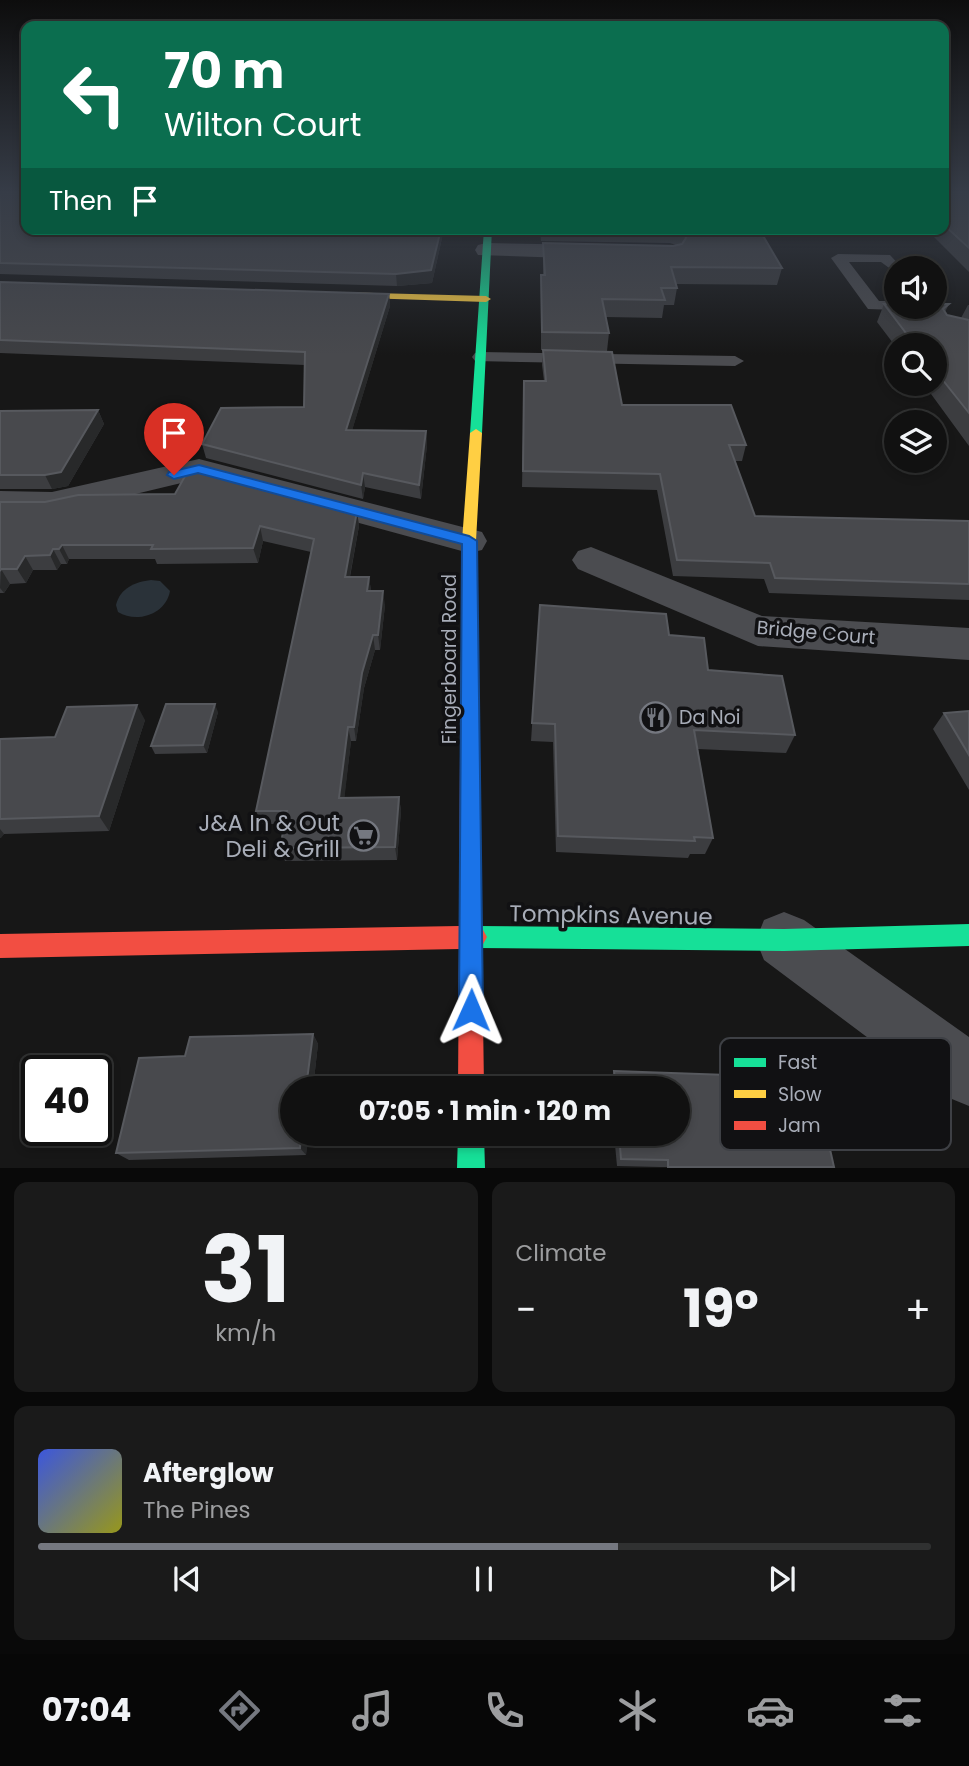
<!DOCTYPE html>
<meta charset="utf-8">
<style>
:root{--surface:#111;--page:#1a1a1a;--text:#f1f3f6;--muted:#9c9d9f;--line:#303131;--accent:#757880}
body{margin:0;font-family:Poppins,sans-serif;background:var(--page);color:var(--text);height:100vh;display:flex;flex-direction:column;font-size:26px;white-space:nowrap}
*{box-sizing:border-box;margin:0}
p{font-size:23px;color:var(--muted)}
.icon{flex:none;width:38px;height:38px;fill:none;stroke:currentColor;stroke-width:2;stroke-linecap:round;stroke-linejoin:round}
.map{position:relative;height:1168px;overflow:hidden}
.panel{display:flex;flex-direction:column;gap:14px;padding:14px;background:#090909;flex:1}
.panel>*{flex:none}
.guide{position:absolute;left:21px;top:21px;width:928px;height:214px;border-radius:14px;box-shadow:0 4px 10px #0003,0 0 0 2px var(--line);background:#0b6e4f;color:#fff;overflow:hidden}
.tools{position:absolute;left:884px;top:256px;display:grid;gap:14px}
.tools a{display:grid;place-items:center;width:63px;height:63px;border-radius:50%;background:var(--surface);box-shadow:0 4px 10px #0003,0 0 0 2px var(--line);font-size:35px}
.speed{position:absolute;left:21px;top:1055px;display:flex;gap:14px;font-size:35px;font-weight:700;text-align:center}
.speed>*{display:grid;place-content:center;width:91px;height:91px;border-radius:50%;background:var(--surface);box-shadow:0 4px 10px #0003,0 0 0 2px var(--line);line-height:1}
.speed .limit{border:4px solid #111;border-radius:10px;background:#fff;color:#111}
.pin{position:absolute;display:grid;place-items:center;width:60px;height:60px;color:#fff;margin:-72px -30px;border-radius:50% 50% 50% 0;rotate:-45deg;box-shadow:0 0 7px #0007}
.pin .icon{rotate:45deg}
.me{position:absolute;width:77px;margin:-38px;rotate:1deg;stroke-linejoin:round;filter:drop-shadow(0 0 5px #0008)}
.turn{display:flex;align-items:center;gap:24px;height:147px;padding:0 28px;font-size:32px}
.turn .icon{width:91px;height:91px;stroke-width:2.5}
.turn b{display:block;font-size:49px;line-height:60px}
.then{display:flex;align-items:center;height:66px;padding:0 28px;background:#0003;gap:14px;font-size:26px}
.big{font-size:52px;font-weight:700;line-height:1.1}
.panel .widget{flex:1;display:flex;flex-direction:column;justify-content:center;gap:10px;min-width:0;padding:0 24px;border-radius:14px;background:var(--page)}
.panel .dial{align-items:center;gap:0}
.dial b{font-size:91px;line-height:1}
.song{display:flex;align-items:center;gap:21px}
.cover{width:84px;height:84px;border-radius:10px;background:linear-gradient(135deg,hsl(230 70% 55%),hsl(60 70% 35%))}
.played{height:7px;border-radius:4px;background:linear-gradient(90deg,var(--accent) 65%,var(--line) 65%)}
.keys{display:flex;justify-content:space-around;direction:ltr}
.heat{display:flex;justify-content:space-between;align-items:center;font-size:38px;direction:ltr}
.panel .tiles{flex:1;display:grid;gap:14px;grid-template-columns:1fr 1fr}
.widget:last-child{grid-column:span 2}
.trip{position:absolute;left:280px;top:1076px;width:410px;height:70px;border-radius:35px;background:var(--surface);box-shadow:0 4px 10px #0003,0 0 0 2px var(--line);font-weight:700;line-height:70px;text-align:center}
.tab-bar{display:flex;height:112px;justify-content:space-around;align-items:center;background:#070707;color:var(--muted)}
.tab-bar .icon{width:49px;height:49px}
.tab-bar .selected{color:var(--accent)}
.tab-bar b{font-size:32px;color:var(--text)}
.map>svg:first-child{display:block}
</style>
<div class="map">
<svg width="969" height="1168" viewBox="0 0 969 1168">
<rect width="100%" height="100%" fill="#171717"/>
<!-- water -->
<path fill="#2a3239" d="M151,580L160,581L170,591C166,614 137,624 118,612L116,605C120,588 135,582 151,580Z"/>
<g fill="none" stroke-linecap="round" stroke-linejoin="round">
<!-- lane -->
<path fill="#4b4c50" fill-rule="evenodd" d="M838,254L890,255L902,268H896V273L881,262H849L879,301H896V306H933L925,311L868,309L831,258Z
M481,352L735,356L744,361L735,366L475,361L472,357L475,353Z"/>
<!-- street -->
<path fill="#4b4c50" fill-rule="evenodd" d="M486,243L596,245L604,247L607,252L604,257L596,259L478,255L475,250L478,245Z
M199,459L482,532L487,541L482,550L469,553L198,479L52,514L0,513V491L52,492Z
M591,547L762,616L969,628V660L758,646L578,569L572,560L578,551Z
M784,912L804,920L969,1037V1106L947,1097L764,960L756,940L764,920Z"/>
<!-- fast -->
<path fill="#16e098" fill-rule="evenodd" d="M484,229H492L482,433L476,437L470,433Z
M969,924V946L784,951L476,948L468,945L465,937L468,929L476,926L784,929Z
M458,1134H484L485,1168H457Z"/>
<!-- slow -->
<path fill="#ffcf43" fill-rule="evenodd" d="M337,292L486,296L491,299L486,302L333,297V293Z
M476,429L482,433L476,541L480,756L477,762L470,764L463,762L460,756L462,541L470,433Z"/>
<!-- jam -->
<path fill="#f24e42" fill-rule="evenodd" d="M470,748L477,750L480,756L482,928L487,937L482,946L484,1088H458L459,949L0,958V934L459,926L460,756L463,750Z"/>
</g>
<!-- wall -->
<path fill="#3c3d40" d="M0,191L26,229H444L432,283L397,286L0,274Z
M943,191H969V272L926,229H943Z
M540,229H759L782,268L777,285L676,284L677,288L674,305H664L662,318L606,317L609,333L607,351L541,350V275H543V243L676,245L670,243L541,241Z
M0,282L389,294L390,306L352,430L426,431L427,445L421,499L365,487L363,499L206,458L202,444L304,407L305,365L0,353Z
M884,304H949L945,312L947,315L961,318L968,305H969V446L923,383H934V345H896V347L877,322Z
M543,350L622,405L746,445L742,461H735L755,516L969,521V600L769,593L764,579L673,576L657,490L522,487L524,381H544L542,365Z
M98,410L104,424L68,486L52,489H0V411Z
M0,502L357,511L359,526L350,577H369L371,591L385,605L380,650H375L364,688L356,741H351L344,798L399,797L401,811L397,860L285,861L280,848L284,824H262L256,811L311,552L263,541L258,563L157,564L155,559H69L67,564H61L57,570H33L26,583L10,584L4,593H0Z
M540,605L669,635L708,670L795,735L786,753L698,749L713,838L705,854H690L688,858L556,852L553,742L531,741Z
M969,711V790L933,729L944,713Z
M218,712L207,753L155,754L151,746Z
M145,720L109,831L4,834L0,838V739L55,737Z
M313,1034L318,1044L313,1088H292V1134H308L306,1155L129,1160L116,1153L185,1056Z
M614,1071L814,1078L834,1167H660L617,1166L614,1134H677V1088H611L610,1081Z"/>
<!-- shaded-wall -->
<path fill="#28292a" d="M441,229H444L432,283L397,286L396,274Z
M389,294L390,306L348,444L346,430Z
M98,410L104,424L68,486L52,489L45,475Z
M426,431L427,445L421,499L419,485Z
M363,473L365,487L363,499L361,485Z
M357,511L359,526L347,591L345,577Z
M260,526L263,541L258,563L253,548Z
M62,545L69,559L67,564L59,549Z
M53,549L61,564L57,570L50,555Z
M25,556L33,570L26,583L17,569Z
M1,569L10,584L4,593L0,588Z
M369,577L371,591H367Z
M383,591L385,605L380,650L378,635Z
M373,635L375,650L364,688L356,741L354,727L362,673Z
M215,704L218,712L207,753L203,745Z
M137,705L145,720L109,831L99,816Z
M348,727L351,741L343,811L339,798Z
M399,797L401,811L397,860L395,847Z
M0,829L4,834L1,838H0Z
M313,1034L318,1044L313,1088H306Z
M301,1134H308L306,1155L300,1148Z"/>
<!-- building -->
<path fill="#48494d" stroke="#57595e" stroke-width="2" d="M0,191H26V229H441L431,270L396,274L0,263Z
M943,191H969V248L943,224Z
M679,229H759L782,268L671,267L677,288H661L665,300L602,299L609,333L542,332L541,275H545L543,243L673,246L682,244L686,238L683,230Z
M0,282L389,294L346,430L426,431L419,485L363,473L361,485L202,444L221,408L304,407L305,352L0,340Z
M884,304H896V306H934V304H949L943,309L947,315L969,320V413L934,369V345H915Z
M543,350L612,352L622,405H731L746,445H729L755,516L969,521V584L775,578L770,563L677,560L660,474L523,471L524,381H546Z
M98,410L61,472L45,475H0V411Z
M193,468L357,511L345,577H369L367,591H383L378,635H373L362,673L354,727H348L339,798L399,797L395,847L280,848L287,811H256L314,539L260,526L253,548L151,549L153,545H62L59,549H53L50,555L25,556L17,569H1L0,571V502H45L78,495L175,494L189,469Z
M540,605L666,614L669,635L704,638L708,670L782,676L795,735L694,730L713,838L694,837L695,841L558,836L555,724L532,723Z
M166,704H215L203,745L151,746Z
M137,705L99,816L0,819V739L55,737L67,707Z
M969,711V755L944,713Z
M313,1034L306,1088H292V1134H301L300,1148L116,1153L139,1058L185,1056L190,1037Z
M614,1071L814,1078L834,1167H668V1160L621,1159L619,1134H677V1088H616Z"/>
<!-- sky -->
<linearGradient id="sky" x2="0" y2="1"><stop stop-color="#0d0d0d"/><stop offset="0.54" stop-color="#363c47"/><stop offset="1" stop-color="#363c47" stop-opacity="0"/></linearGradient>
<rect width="969" height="355" fill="url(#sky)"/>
<!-- route -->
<path fill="#1a73e8" stroke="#114b97" stroke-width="2" d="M199,465L469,536L477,541L483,1010L480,1019L471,1023L462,1019L459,1010L462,544L198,473L174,479L167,475L169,472Z"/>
<!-- icons -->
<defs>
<symbol id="restaurant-ring" viewBox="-11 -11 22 22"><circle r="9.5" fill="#111113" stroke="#757880" stroke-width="1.5"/><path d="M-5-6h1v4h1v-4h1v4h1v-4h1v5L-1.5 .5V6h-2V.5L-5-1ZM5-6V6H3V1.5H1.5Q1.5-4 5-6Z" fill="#757880"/></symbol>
<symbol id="supermarket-ring" viewBox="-11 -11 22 22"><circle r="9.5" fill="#111113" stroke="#757880" stroke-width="1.5"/><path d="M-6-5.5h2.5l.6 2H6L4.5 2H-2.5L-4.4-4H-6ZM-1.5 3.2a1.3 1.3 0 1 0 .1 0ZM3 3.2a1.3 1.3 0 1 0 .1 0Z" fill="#757880"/></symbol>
</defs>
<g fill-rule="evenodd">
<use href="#restaurant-ring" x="638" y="700" width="35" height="35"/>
<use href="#supermarket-ring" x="346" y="818" width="35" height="35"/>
</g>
<g text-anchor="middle" stroke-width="7" stroke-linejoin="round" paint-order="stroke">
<!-- street labels -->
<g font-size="19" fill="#a8adb8" stroke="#111113">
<text transform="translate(816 632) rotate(5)" y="7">Bridge Court</text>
<text transform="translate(449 659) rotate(-90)" y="7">Fingerboard Road</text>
</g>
<!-- poi labels -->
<g font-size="19" fill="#a8adb8" stroke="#111113" text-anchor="start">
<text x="679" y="724">Da Noi</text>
</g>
<!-- near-poi labels -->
<g font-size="23" fill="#a8adb8" stroke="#111113" text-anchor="end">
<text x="340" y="831">J&amp;A In &amp; Out<tspan x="340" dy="26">Deli &amp; Grill</tspan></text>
</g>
<!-- near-street labels -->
<g font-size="23" fill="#a8adb8" stroke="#111113">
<text transform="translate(611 915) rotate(1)" y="8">Tompkins Avenue</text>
</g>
</g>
<!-- legend -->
<rect x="720" y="1038" width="231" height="112" rx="10" fill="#111113" stroke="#3e4045" stroke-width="2"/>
<rect x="734" y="1058" width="32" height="9" fill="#16e098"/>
<rect x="734" y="1090" width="32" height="8" fill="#ffcf43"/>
<rect x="734" y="1121" width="32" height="9" fill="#f24e42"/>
<g font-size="19" fill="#a8adb8">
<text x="778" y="1069">Fast</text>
<text x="778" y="1101">Slow</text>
<text x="778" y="1132">Jam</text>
</g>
</svg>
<div class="tools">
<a><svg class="icon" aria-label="sound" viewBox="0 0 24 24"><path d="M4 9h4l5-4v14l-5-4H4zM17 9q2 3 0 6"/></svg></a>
<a><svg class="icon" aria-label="search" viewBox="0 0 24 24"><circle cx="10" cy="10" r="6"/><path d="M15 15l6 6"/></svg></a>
<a><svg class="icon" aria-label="layers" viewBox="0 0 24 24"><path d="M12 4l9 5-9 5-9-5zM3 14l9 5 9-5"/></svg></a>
</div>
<div class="speed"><div class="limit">40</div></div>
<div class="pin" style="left:174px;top:475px;background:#d93025"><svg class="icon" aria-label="arrive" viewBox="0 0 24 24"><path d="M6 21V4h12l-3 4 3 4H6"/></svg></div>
<svg class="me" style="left:471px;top:1010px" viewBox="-20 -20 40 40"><path d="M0-17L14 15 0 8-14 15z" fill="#1a73e8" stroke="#fff" stroke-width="4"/></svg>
<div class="trip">07:05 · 1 min · 120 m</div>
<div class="guide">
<div class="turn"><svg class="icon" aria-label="left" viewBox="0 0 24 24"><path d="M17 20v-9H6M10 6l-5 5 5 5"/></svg><div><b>70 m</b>Wilton Court</div></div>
<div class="then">Then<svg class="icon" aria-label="arrive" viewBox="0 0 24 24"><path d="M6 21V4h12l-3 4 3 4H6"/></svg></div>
</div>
</div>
<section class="panel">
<div class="tiles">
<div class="widget dial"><b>31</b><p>km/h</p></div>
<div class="widget"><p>Climate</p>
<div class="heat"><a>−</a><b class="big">19°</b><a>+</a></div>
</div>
<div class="widget">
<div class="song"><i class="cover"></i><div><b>Afterglow</b><p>The Pines</p></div></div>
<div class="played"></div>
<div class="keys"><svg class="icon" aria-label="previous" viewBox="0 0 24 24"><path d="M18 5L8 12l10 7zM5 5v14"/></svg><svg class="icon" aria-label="pause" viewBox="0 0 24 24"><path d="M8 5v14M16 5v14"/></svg><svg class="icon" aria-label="next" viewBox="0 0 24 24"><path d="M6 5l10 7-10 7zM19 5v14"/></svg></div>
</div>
</div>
</section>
<nav class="tab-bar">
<b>07:04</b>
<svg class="icon selected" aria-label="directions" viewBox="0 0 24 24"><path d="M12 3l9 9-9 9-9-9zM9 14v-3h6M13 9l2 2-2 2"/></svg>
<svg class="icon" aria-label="music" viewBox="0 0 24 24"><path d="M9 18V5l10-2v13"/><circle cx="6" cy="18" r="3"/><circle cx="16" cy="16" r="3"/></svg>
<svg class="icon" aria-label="phone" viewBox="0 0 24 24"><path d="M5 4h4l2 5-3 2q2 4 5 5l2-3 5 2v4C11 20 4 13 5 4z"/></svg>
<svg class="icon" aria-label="climate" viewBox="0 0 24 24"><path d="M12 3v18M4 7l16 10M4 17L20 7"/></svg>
<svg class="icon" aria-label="car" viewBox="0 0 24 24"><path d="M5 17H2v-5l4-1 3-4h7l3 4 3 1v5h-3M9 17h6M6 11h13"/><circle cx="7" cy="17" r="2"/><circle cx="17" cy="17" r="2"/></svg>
<svg class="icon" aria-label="filters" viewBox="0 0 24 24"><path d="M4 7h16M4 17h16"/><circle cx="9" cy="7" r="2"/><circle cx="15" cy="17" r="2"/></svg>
</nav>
